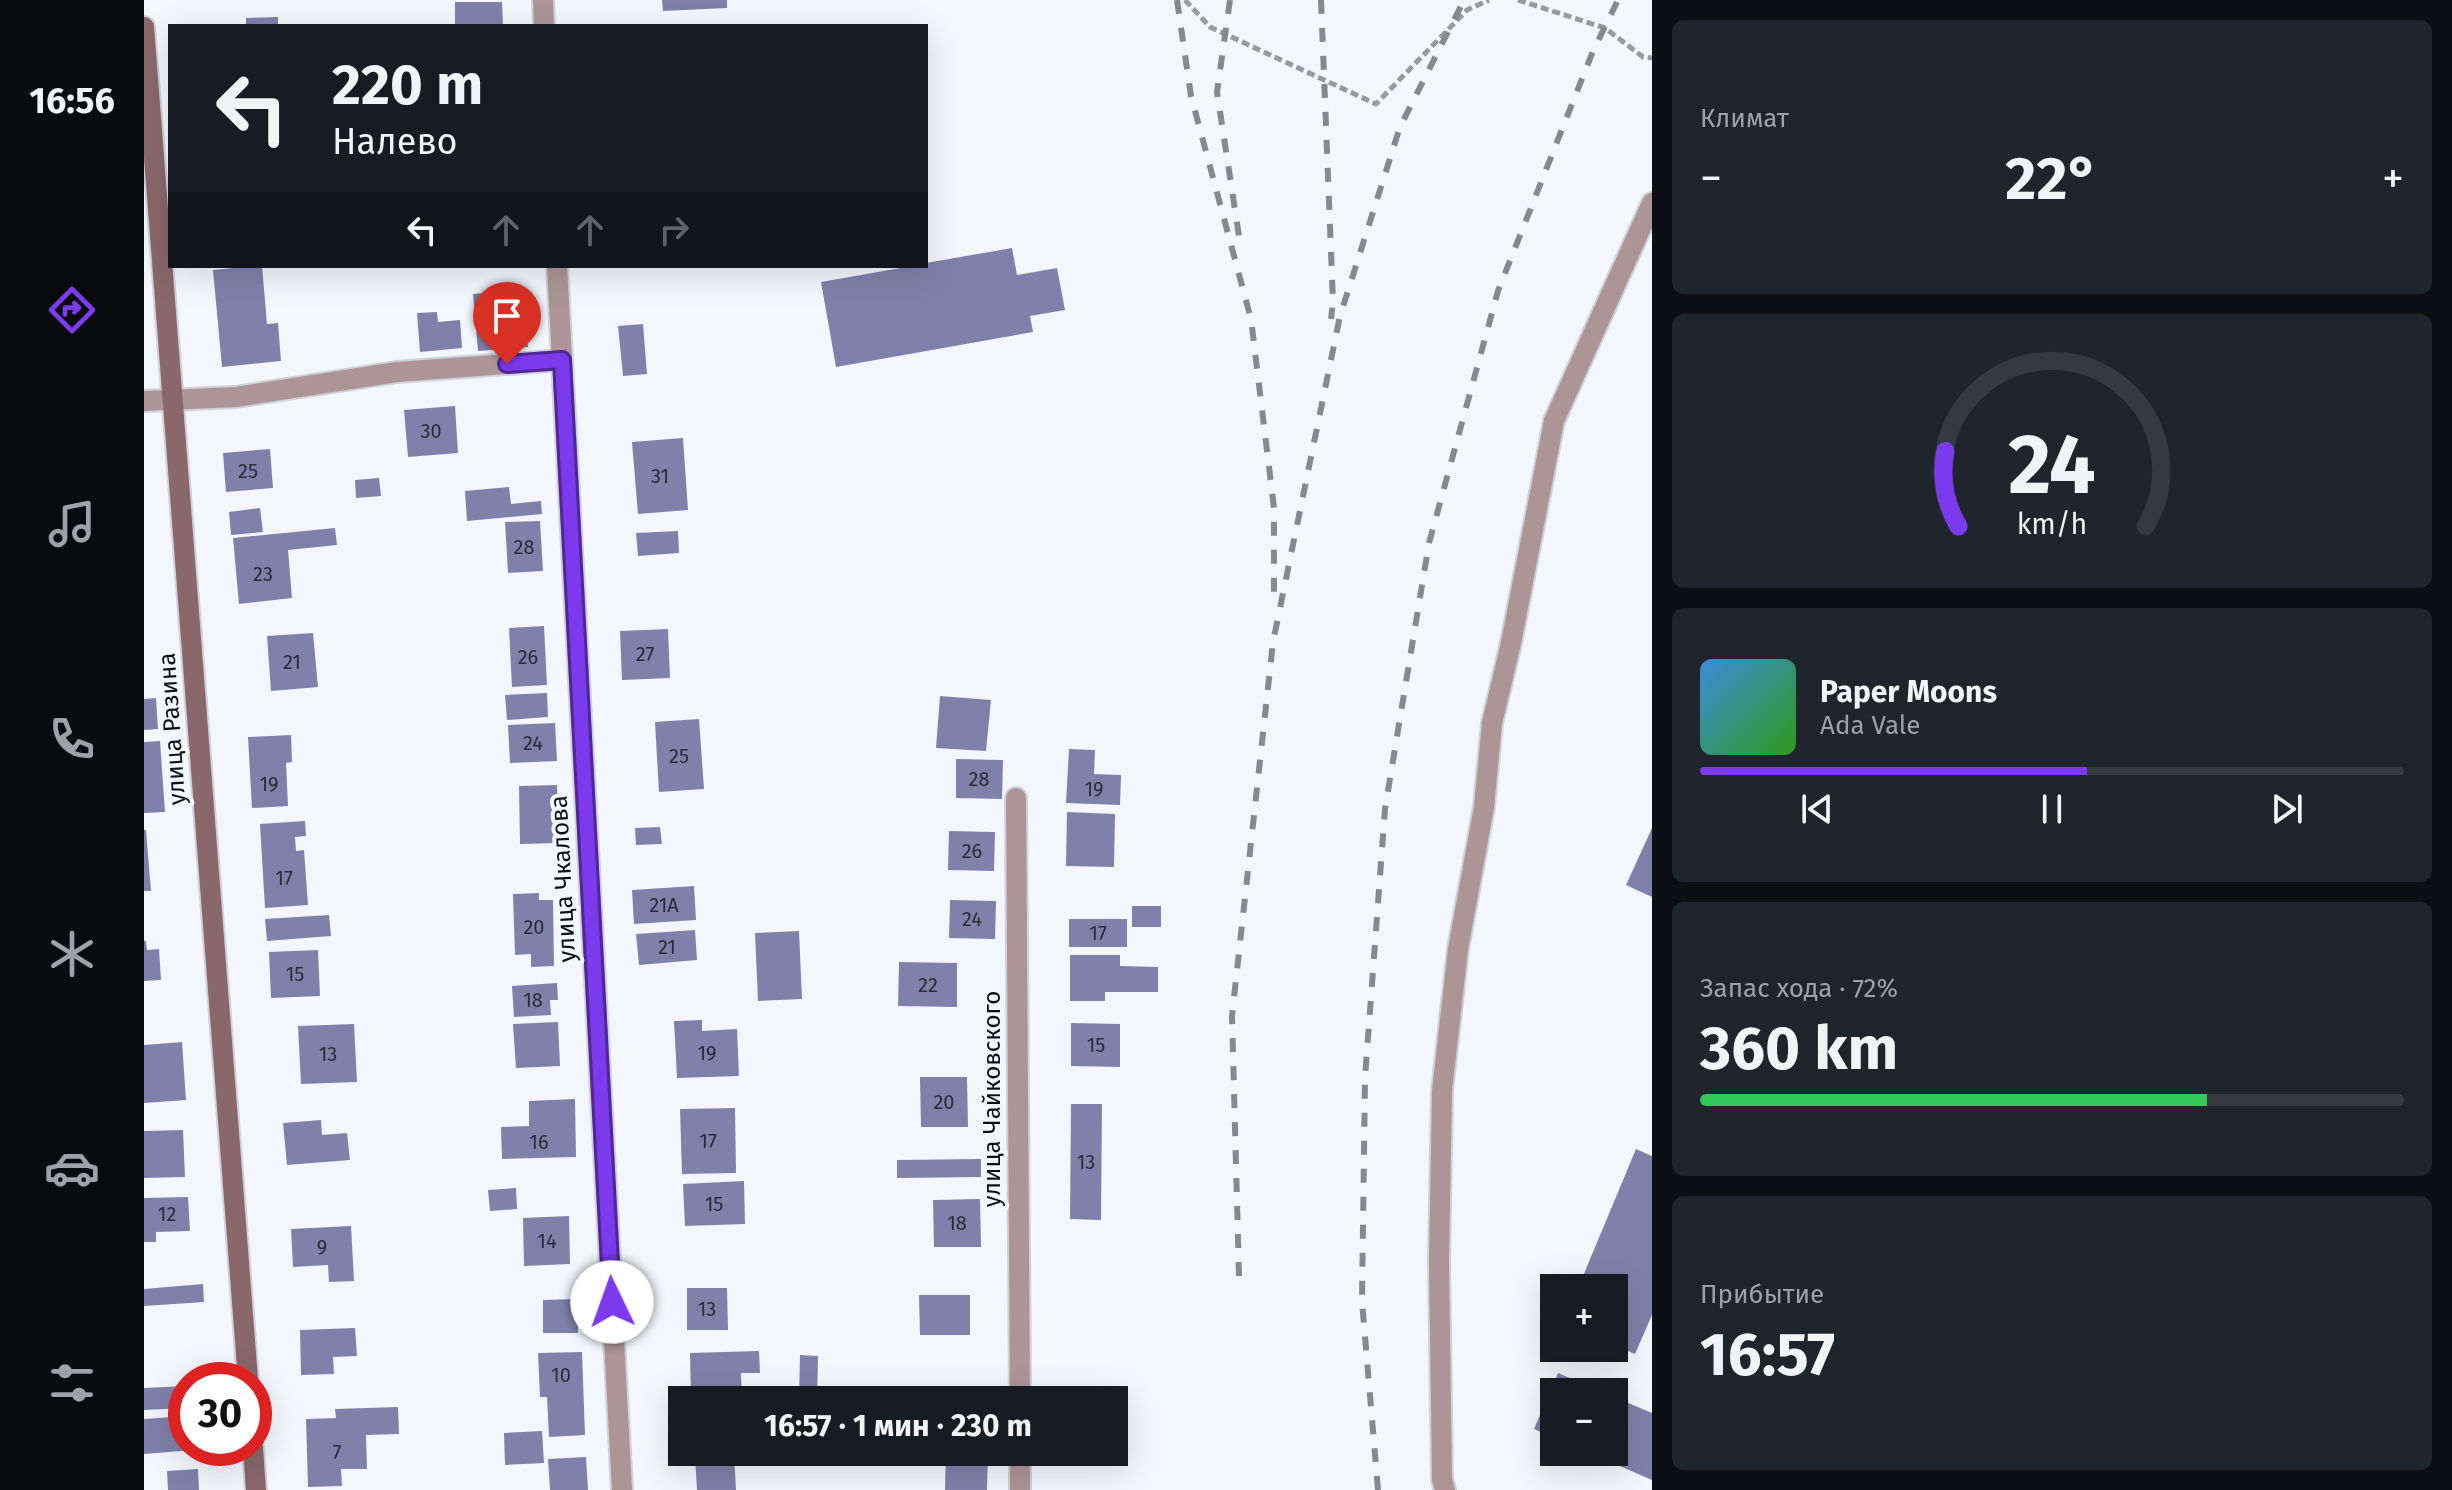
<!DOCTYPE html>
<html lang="ru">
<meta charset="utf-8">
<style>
:root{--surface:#171b24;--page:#20242c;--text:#f1f3f6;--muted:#9ea1a6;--line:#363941;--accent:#7c3aed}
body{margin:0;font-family:"Fira Sans",sans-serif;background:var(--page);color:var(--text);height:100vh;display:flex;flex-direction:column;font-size:30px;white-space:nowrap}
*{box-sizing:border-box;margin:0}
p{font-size:26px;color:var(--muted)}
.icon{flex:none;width:44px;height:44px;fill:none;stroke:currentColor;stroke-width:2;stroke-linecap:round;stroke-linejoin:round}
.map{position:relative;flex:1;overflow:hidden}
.drawer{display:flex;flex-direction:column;gap:20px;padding:20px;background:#0d0f14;width:800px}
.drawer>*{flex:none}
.guide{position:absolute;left:24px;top:24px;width:760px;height:244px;border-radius:0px;box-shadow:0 8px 32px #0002;background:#171b24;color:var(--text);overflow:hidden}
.tools{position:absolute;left:1396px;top:1274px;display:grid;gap:16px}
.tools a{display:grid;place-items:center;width:88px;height:88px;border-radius:0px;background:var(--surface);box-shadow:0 8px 32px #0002;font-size:40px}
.speed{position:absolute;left:24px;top:1362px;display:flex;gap:16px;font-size:40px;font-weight:700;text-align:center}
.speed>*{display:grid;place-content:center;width:104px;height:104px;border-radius:50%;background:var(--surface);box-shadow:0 8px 32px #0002;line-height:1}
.speed .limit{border:12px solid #d22;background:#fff;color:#111}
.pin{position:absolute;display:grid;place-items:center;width:68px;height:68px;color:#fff;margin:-82px -34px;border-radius:50% 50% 50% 0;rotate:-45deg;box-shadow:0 0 8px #0007}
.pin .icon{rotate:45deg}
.me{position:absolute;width:88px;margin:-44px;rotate:357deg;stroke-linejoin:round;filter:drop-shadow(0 0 6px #0008)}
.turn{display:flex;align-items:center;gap:28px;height:168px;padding:0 32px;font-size:36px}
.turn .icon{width:104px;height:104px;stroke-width:2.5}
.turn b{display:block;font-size:56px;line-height:68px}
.lanes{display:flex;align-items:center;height:76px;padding:0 32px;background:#0003;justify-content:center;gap:40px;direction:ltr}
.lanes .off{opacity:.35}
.big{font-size:60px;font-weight:700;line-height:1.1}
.drawer .tile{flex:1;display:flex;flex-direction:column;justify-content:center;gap:12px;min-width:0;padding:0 28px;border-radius:12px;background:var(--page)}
.drawer .dial{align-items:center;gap:0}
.dial svg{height:208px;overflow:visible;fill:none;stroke:var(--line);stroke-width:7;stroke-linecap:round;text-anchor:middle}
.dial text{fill:var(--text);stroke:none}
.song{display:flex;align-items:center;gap:24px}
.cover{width:96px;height:96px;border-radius:12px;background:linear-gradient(135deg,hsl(210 70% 55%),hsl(110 70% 35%))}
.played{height:8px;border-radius:4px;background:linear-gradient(90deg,var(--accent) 55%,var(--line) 55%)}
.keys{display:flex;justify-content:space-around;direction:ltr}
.heat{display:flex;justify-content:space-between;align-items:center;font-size:44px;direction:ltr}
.charge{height:12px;border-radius:6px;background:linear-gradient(90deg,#34c759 72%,var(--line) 0)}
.trip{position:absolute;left:524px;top:1386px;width:460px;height:80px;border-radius:0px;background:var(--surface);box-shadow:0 8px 32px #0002;font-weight:700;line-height:80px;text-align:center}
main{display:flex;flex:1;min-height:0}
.tabs{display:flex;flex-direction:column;width:144px;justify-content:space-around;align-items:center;background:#090b0e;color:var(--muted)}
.tabs .icon{width:56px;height:56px}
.tabs .selected{color:var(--accent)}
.tabs b{font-size:36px;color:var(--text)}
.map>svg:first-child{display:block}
</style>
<main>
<nav class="tabs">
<b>16:56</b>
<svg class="icon selected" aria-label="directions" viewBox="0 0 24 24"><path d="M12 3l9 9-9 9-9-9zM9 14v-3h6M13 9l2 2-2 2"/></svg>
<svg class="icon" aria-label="music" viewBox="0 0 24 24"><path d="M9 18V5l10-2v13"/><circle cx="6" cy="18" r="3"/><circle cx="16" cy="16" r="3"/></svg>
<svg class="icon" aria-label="phone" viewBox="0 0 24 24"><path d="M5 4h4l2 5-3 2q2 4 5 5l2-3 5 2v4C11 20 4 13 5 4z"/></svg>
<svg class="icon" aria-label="climate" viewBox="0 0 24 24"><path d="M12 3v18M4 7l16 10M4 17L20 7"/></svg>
<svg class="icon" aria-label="car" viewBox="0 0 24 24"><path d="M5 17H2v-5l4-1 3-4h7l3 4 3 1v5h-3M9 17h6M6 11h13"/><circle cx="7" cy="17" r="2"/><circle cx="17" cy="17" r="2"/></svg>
<svg class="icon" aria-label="filters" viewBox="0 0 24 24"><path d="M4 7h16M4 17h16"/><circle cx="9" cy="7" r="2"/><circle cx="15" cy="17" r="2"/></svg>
</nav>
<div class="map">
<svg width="1508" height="1490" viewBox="0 0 1508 1490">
<rect width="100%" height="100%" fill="#f4f6fe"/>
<!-- building -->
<path fill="#7f81ab" d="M518,0H583V8L519,11Z
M311,2H358L359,26H311Z
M134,17V26H102V18Z
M868,248L873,275L913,268L921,310L886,316L889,332L692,367L677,282L768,266H782V263Z
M111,266H118L123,324L134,323L137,361L78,367L69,270Z
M368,291L369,299L380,298L384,347L334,351L329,294Z
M293,312L294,322L316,320L318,348L276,352L273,313Z
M499,324L503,374L479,376L474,326Z
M311,406L314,453L264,457L260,410Z
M539,438L544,510L494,514L488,442Z
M126,449L129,488L82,492L79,453Z
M235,478L237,496L212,498L211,480Z
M365,487L367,504L397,501L398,514L323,521L321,491Z
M116,508L119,532L87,535L85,512Z
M396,521L399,571L364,573L361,522Z
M191,528L193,545L144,550L148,598L95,604L89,538Z
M534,531L535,553L494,556L492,533Z
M400,626L403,685L368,687L365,628Z
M524,629L526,678L478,680L476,631Z
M169,633L174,687L127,691L123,636Z
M403,693L404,717L363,720L361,695Z
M796,696L847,700L842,751L792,748Z
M12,698L14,729L0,730V699Z
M555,719L560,789L515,792L511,722Z
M411,723L413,761L366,763L364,725Z
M147,735L148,762L142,763L144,806L108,808L104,737Z
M16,741L21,812L0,813V742Z
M925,749L951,750L950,774L977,775L976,805L922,803Z
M812,759L859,760L858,799L812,798Z
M413,785L415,843L376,844L375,786Z
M923,812L971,814L970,867L922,866Z
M161,821L162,836L151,837L152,851L160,850L164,905L121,908L116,824Z
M516,827L518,844L492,845L491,828Z
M1508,828V897L1482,885Z
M0,830H2L7,891H0Z
M805,831L851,832L850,871L804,870Z
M550,886L552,920L490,924L488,890Z
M395,893V900H409L410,966L387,967V954L371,955L369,894Z
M806,900L852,901L851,939L805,938Z
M988,906H1017V927H988Z
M185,915L187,936L123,941L121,919Z
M925,919H983V947H925Z
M551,930L553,960L495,965L492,934Z
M655,931L658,999L614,1001L611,933Z
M0,941H2L3,950L15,949L17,980L0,981Z
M174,950L176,996L127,998L125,952Z
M926,955H976V966L1014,967V992H961V1001H926Z
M755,962L813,963V1007L754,1006Z
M413,983L414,1000H406L407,1015L370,1017L368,986Z
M558,1020V1031L593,1029L595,1076L533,1078L530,1021Z
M414,1022L416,1066L372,1068L369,1024Z
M927,1023L976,1024V1067L927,1066Z
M210,1024L213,1082L157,1084L154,1026Z
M38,1042L42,1100L0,1103V1045Z
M776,1077H823L824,1127H777Z
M431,1099L432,1157L358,1159L357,1127L385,1126V1101Z
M927,1104H958L957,1220L926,1219Z
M591,1108L592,1173L538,1174L536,1109Z
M177,1120L178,1135L203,1133L206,1160L143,1165L139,1123Z
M39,1130L41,1177L0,1178V1131Z
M1492,1149L1508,1156V1315L1491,1354L1470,1345V1288H1434Z
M837,1159V1177L753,1178V1160Z
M600,1181L601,1224L541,1226L539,1184Z
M372,1188L373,1209L346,1211L344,1190Z
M44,1197L46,1231L12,1232V1242H0V1198Z
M836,1199L837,1247H790L789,1200Z
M425,1216L426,1264L380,1266L379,1218Z
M207,1226L210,1281L185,1282L184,1265L149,1267L147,1229Z
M59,1284L60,1302L0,1306V1289Z
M543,1288H583L584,1330H543Z
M775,1295H826V1335H776Z
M434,1299V1333H399V1300Z
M211,1328L213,1356L189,1357L190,1374L157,1375L156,1330Z
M615,1351L616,1373H597L598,1400H547L546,1353Z
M438,1352L441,1435L405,1437L403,1397H396L394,1353Z
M656,1355L674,1356L673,1400H655Z
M1414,1373L1459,1392H1410V1438L1390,1429Z
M42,1386V1408L0,1410V1388Z
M1470,1397L1508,1413V1480L1443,1452H1470Z
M254,1407L255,1434L222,1435L223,1469H197L198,1486L164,1487L162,1419L192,1418L191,1409Z
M42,1416V1448H50V1450L0,1454V1419Z
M398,1431L400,1463L361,1465L360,1433Z
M802,1452H844L843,1490H801Z
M590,1454L592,1490H553L551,1457Z
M442,1457L444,1490H406L404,1459Z
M54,1469L55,1490H24L23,1471Z"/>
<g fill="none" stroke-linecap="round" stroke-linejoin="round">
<defs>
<path id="street" d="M399,0L400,26
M413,266L478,1490
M0,401L92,397L253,372L418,360
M872,798L876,1400
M876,1452V1490
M1301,1490L1298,1480L1295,1261L1298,1091L1314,949L1340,807L1348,723L1367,643L1410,421L1508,203"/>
<path id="secondary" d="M0,27L104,1380
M109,1448L112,1490"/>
</defs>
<!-- street casing -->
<use href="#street" stroke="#cfd1d8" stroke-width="24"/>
<!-- secondary casing -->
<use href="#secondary" stroke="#cfd1d8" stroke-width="24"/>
<!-- path -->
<path stroke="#989aa0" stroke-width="5" stroke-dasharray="8 4" stroke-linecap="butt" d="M1041,0L1066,27L1232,104L1323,10L1345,0
M1374,0L1461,28L1499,57L1508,58"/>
<!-- street -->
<use href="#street" stroke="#ad9597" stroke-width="20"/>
<!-- secondary -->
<use href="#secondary" stroke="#89676a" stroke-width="20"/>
<!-- rail -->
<path stroke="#87898e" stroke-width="6" stroke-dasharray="14 14" stroke-linecap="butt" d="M1033,0L1047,96L1107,319L1130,508V602
M1086,0L1073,92L1095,236
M1177,0L1189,302L1187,319
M1095,1276L1088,1016L1129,642L1196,316L1256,127L1320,0
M1234,1490L1218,1301L1221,1078L1241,809L1285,543L1354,291L1449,51L1474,0"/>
</g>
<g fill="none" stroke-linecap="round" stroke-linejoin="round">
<defs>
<path id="route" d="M363,364L418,360L468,1302"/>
</defs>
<!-- route casing -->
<use href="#route" stroke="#51269a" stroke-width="20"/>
<!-- route -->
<use href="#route" stroke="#7c3aed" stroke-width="14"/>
</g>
<g text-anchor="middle" stroke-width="8" stroke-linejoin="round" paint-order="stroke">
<!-- number labels -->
<g font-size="20" fill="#2a2c38">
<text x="287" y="438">30</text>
<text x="104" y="478">25</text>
<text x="516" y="483">31</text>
<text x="380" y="554">28</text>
<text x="119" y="581">23</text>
<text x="501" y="661">27</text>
<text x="384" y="664">26</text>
<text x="148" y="669">21</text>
<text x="389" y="750">24</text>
<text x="535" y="763">25</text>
<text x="835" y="786">28</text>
<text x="125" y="791">19</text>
<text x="950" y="796">19</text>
<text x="828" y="858">26</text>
<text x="140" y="885">17</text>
<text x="520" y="912">21А</text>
<text x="828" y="926">24</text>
<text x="390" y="934">20</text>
<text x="954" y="940">17</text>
<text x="523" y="954">21</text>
<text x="151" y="981">15</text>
<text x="784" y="992">22</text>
<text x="389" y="1007">18</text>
<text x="952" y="1052">15</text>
<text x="563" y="1060">19</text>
<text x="184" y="1061">13</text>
<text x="800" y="1109">20</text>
<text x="564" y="1148">17</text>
<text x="395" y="1149">16</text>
<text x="942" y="1169">13</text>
<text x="570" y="1211">15</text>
<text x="23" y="1221">12</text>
<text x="813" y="1230">18</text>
<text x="403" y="1248">14</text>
<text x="178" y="1254">9</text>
<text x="563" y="1316">13</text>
<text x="417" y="1382">10</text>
<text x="193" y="1459">7</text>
</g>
<!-- street labels -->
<g font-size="24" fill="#0d0f12" stroke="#f4f6fe">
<text transform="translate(28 729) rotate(-94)" y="8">улица Разина</text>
<text transform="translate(419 879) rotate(-93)" y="8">улица Чкалова</text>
<text transform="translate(848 1099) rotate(-90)" y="8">улица Чайковского</text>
</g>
</g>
</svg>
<div class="tools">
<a>+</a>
<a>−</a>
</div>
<div class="speed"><div class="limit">30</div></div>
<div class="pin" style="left:363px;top:364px;background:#d93025"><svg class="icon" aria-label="arrive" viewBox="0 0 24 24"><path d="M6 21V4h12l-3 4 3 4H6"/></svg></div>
<svg class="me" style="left:468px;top:1302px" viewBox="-20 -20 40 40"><circle r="19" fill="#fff"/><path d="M0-13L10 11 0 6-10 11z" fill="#7c3aed"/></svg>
<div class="trip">16:57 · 1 мин · 230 m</div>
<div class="guide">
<div class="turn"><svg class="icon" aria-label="left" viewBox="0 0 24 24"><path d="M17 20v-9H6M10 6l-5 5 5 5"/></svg><div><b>220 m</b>Налево</div></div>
<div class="lanes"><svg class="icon" aria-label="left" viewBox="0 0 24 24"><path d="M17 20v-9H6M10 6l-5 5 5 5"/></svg><svg class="icon off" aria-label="ahead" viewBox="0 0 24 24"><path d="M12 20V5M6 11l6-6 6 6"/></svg><svg class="icon off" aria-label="ahead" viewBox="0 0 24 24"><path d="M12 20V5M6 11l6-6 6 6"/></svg><svg class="icon off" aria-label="right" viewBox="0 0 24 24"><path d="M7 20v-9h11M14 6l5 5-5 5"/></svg></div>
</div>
</div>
<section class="drawer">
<div class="tile"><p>Климат</p>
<div class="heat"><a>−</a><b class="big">22°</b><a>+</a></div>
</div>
<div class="tile dial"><svg viewBox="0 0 100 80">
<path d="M14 69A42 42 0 1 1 86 69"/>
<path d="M14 69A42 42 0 0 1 9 40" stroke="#7c3aed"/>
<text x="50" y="56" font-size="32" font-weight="700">24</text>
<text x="50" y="72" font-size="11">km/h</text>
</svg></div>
<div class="tile">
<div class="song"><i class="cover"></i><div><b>Paper Moons</b><p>Ada Vale</p></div></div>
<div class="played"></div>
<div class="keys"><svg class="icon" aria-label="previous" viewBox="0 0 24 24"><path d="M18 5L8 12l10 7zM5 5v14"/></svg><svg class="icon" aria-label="pause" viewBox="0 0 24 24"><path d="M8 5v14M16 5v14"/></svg><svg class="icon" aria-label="next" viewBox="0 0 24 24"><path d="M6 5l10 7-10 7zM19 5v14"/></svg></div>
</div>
<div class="tile"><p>Запас хода · 72%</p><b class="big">360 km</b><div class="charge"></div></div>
<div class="tile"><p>Прибытие</p><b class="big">16:57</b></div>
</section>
</main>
